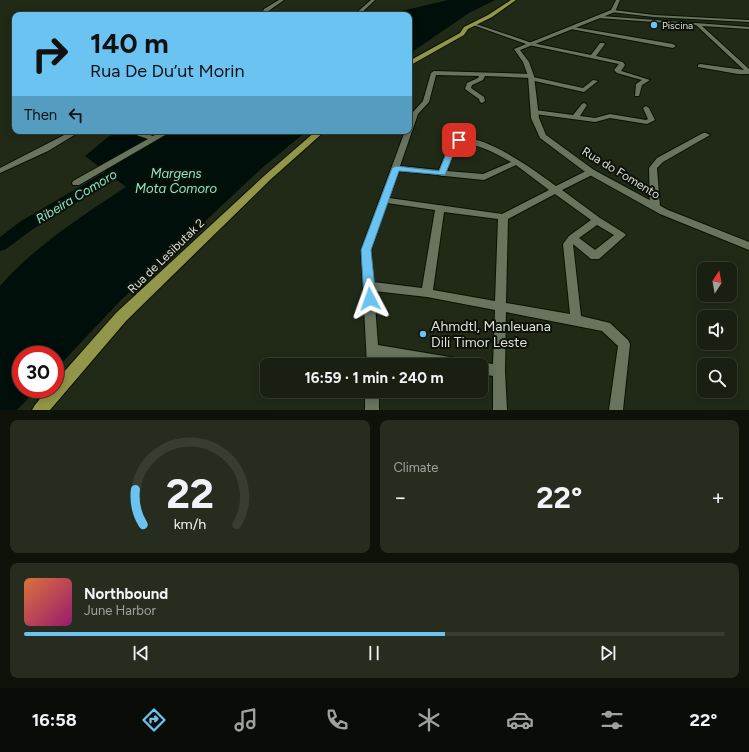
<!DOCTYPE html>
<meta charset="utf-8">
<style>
:root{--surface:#192011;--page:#262d1f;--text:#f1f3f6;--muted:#9fa39f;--line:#373e31;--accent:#6bc3f2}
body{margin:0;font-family:Figtree,sans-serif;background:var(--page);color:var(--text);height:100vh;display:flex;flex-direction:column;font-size:15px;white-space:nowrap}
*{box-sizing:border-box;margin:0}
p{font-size:13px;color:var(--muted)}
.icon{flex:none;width:22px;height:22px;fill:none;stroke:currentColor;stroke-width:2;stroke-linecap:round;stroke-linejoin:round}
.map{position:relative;height:410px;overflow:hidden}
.sheet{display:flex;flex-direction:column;gap:10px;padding:10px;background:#0e1209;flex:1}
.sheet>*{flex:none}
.hud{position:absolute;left:12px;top:12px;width:400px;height:122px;border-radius:8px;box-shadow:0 2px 10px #0003,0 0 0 1px var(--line);background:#6bc3f2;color:#111;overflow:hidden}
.needle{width:26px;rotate:11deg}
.buttons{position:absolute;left:697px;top:262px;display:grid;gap:8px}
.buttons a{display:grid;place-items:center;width:40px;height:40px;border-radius:8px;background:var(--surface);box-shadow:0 2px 10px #0003,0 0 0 1px var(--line);font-size:20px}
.speed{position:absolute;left:12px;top:346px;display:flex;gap:8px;font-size:20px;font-weight:700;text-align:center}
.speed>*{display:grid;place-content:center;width:52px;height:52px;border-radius:50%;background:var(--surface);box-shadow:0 2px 10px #0003,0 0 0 1px var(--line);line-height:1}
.speed .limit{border:6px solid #d22;background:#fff;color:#111}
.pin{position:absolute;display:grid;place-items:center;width:34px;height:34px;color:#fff;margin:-17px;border-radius:8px;box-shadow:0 2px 6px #0006}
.me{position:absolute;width:44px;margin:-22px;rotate:356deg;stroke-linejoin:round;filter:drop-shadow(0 0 3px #0008)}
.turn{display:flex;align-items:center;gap:14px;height:84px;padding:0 12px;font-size:18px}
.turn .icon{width:52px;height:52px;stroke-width:2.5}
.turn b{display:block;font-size:28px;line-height:34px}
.then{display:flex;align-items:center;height:38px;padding:0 12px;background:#0003;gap:8px;font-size:15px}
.big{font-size:30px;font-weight:700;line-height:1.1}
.sheet .widget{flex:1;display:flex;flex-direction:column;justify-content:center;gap:6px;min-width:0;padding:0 14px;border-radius:8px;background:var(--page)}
.sheet .dial{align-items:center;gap:0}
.dial svg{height:104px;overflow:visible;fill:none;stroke:var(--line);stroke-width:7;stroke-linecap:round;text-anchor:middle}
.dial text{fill:var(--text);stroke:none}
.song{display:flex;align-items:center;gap:12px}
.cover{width:48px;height:48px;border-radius:6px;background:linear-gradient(135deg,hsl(20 70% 55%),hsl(320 70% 35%))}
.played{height:4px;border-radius:2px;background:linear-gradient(90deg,var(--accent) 60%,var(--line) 60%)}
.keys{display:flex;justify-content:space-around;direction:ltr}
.heat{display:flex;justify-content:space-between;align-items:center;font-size:22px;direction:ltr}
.sheet .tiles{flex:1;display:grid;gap:10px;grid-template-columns:1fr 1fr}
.widget:last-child{grid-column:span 2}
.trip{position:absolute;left:260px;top:358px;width:228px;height:40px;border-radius:8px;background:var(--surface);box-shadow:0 2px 10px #0003,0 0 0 1px var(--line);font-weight:700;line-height:40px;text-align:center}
.tabs{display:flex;height:64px;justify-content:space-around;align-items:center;background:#0a0d07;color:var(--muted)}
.tabs .icon{width:28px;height:28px}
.tabs .active{color:var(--accent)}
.tabs b{font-size:18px;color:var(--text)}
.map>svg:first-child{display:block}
</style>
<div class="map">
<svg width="749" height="410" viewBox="0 0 749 410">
<rect width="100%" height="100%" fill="#212a17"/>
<!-- water -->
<path fill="#010f0a" d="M448,0H495L469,13L409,54V15H385Z
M120,131H307L262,168L120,301L55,370V355H21V389H37L17,410H0V286C35,246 82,216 126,187L85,156L108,137Z"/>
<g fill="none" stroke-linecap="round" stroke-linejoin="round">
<!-- river -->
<path fill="#010f0a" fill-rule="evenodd" d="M128,161L133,162L135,165L133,168L33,229L6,249L0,251V237L21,221L110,169Z"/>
<defs>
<path id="street" d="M279,0H284L267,12L273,15L262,14L264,9Z
M371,0H375L359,15H354Z
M613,10L654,15L749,20V22L654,17L611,12Z
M601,16L749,27V29L702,26L749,69V74H738L698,67V65L700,64L744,70L696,25L599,18Z
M473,23L532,43L591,55L600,43H604L605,44L596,56L623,62L625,65L621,71L650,80L642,85L639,96H635L636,84L642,80L617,73L614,70L619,64L529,45L473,25Z
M573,27L673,44L676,46L673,48L571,29V27Z
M434,71L531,74L534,76L533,77L583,88L593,80L598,81L584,92L530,80V78L485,76L483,80L472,85L471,88L484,97L485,101L482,103L480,102L479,99L465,89L467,83L478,78L479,76L436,75L429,102L418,114L400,166L439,170L450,142C472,123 538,173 556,186L588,170H594L595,172L594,174L562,190L600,218L624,233L626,235L599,259H591L573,244L581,316L610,323L628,340L630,344L623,410H609L618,346L602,331L506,312L505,371L507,410H493V376L481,374V365H476L481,362L493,364L495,310L427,297L374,291L378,345L462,359L467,361L468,365H427L379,357V365H367L361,250L405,131H409V120L412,113L423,101L431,73ZM460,143C479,144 495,153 511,162L483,174L447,171L457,144ZM516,165L549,190L502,214L389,198L399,171L438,175L442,176H445L484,180ZM555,194L591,220L569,236L563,244L570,314L506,303L508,219ZM387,203L435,210L422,288L373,282L371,250ZM444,212L498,219L495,301L433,290ZM597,225L614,235L595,250L579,238Z
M584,103L587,105L580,116L595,118L610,114L646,120L648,119L643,108L646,106L649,108L655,120L647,124L610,118L595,122L535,114L532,112L535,110L573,115L582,104Z
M72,131H81L48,151L0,173V168Z
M125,131H136L153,136L163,131H172L79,185H73L72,183L73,181L148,139Z
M703,133H706L710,135L663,162L657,168L660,207L658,209H652L650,207L649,168L657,158Z
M365,391H379V410H365Z"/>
<path id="secondary" d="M616,0H620L615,12L520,50L529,62L534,76L539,118L546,135L594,170L668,210L749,242V250L660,214L588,174L540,138L531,118L528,76L523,62L514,49L611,10Z"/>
<path id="primary" d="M511,0H516L492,17L468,29L464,35L409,66V61L460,33L464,27L488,15Z
M316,131H325L270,180L126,321L50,410H32L35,405L48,389H55V382L116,313L264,176Z"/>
</defs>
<!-- street casing -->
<use href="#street" stroke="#0a1203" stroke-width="2"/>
<!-- secondary casing -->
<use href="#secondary" stroke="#0a1203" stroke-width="2"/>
<!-- primary casing -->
<use href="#primary" stroke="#0a1203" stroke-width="2"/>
<!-- street -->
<use href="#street" fill="#69745e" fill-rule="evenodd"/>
<!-- secondary -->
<use href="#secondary" fill="#69745e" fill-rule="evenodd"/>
<!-- primary -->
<use href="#primary" fill="#929648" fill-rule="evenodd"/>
</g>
<!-- route -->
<path fill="#6bc3f2" stroke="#467f9d" d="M459,137L463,140L458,143L445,175L399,171L371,250L376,299L374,302L370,303L366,302L364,299L361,250L392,168L396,166L439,171L451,142Z"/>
<!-- markers -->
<g fill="#6bc3f2" stroke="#0d1109" stroke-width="1.5">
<circle cx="654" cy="25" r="4"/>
<circle cx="423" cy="334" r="4"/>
</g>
<g text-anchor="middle" stroke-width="4" stroke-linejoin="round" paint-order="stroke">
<!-- far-poi labels -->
<g font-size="10" fill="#dae1d5" stroke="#0d1109" text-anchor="start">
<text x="662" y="29">Piscina</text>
</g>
<!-- street labels -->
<g font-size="12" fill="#dae1d5" stroke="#0d1109">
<text transform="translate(621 173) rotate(31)" y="4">Rua do Fomento</text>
<text transform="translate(166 256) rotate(-44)" y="4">Rua de Lesibutak 2</text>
</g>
<!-- water labels -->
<g font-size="13" font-style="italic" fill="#8ae8c9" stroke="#0d1109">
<text x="176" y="178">Margens<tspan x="176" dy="15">Mota Comoro</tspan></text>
<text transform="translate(76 196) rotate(-31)" y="5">Ribeira Comoro</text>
</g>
<!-- near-poi labels -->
<g font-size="14" fill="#dae1d5" stroke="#0d1109" text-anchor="start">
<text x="431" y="331">Ahmdtl, Manleuana<tspan x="431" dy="16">Dili Timor Leste</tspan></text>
</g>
</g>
</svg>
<div class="buttons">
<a><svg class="needle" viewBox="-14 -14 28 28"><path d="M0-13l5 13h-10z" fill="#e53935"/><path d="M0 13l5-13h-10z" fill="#9fa39f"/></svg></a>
<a><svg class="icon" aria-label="sound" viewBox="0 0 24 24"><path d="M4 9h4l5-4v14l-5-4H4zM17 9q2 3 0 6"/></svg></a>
<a><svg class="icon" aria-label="search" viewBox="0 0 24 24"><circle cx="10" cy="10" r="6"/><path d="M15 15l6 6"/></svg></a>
</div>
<div class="speed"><div class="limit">30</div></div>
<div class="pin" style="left:459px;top:140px;background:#d93025"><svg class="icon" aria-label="arrive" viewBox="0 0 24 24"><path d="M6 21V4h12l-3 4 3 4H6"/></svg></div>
<svg class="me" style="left:370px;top:299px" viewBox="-20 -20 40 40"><path d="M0-17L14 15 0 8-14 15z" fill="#6bc3f2" stroke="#fff" stroke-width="4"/></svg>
<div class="trip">16:59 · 1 min · 240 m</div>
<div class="hud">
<div class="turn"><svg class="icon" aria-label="right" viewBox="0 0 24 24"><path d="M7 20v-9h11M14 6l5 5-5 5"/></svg><div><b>140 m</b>Rua De Du’ut Morin</div></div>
<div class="then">Then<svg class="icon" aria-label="left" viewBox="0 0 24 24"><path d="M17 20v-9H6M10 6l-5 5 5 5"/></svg></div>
</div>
</div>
<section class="sheet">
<div class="tiles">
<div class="widget dial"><svg viewBox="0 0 100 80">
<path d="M14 69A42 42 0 1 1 86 69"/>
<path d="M14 69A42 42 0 0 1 8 42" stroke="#6bc3f2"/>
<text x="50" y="56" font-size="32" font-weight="700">22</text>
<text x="50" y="72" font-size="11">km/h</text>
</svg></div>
<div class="widget"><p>Climate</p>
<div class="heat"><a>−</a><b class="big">22°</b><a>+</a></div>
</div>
<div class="widget">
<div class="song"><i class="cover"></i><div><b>Northbound</b><p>June Harbor</p></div></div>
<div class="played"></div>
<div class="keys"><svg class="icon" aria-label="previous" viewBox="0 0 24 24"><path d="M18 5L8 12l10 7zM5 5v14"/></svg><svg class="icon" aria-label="pause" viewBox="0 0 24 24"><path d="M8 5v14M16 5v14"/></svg><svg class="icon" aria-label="next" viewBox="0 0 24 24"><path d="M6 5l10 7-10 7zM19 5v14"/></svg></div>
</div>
</div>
</section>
<nav class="tabs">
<b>16:58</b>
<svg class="icon active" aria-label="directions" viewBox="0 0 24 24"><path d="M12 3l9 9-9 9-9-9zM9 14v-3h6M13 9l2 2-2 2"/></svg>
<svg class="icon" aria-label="music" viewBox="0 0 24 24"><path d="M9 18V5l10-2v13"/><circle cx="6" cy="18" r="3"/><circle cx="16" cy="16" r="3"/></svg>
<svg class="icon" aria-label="phone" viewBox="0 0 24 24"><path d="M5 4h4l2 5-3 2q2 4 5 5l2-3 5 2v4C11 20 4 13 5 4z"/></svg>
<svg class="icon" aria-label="climate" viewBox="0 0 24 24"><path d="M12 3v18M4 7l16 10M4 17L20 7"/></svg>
<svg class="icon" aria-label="car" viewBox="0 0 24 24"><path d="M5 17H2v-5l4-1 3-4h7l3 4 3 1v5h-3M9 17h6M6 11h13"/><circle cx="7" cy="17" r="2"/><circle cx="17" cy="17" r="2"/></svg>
<svg class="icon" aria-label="filters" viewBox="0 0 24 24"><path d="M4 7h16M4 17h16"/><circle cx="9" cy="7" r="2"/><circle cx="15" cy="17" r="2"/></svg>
<b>22°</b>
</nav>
